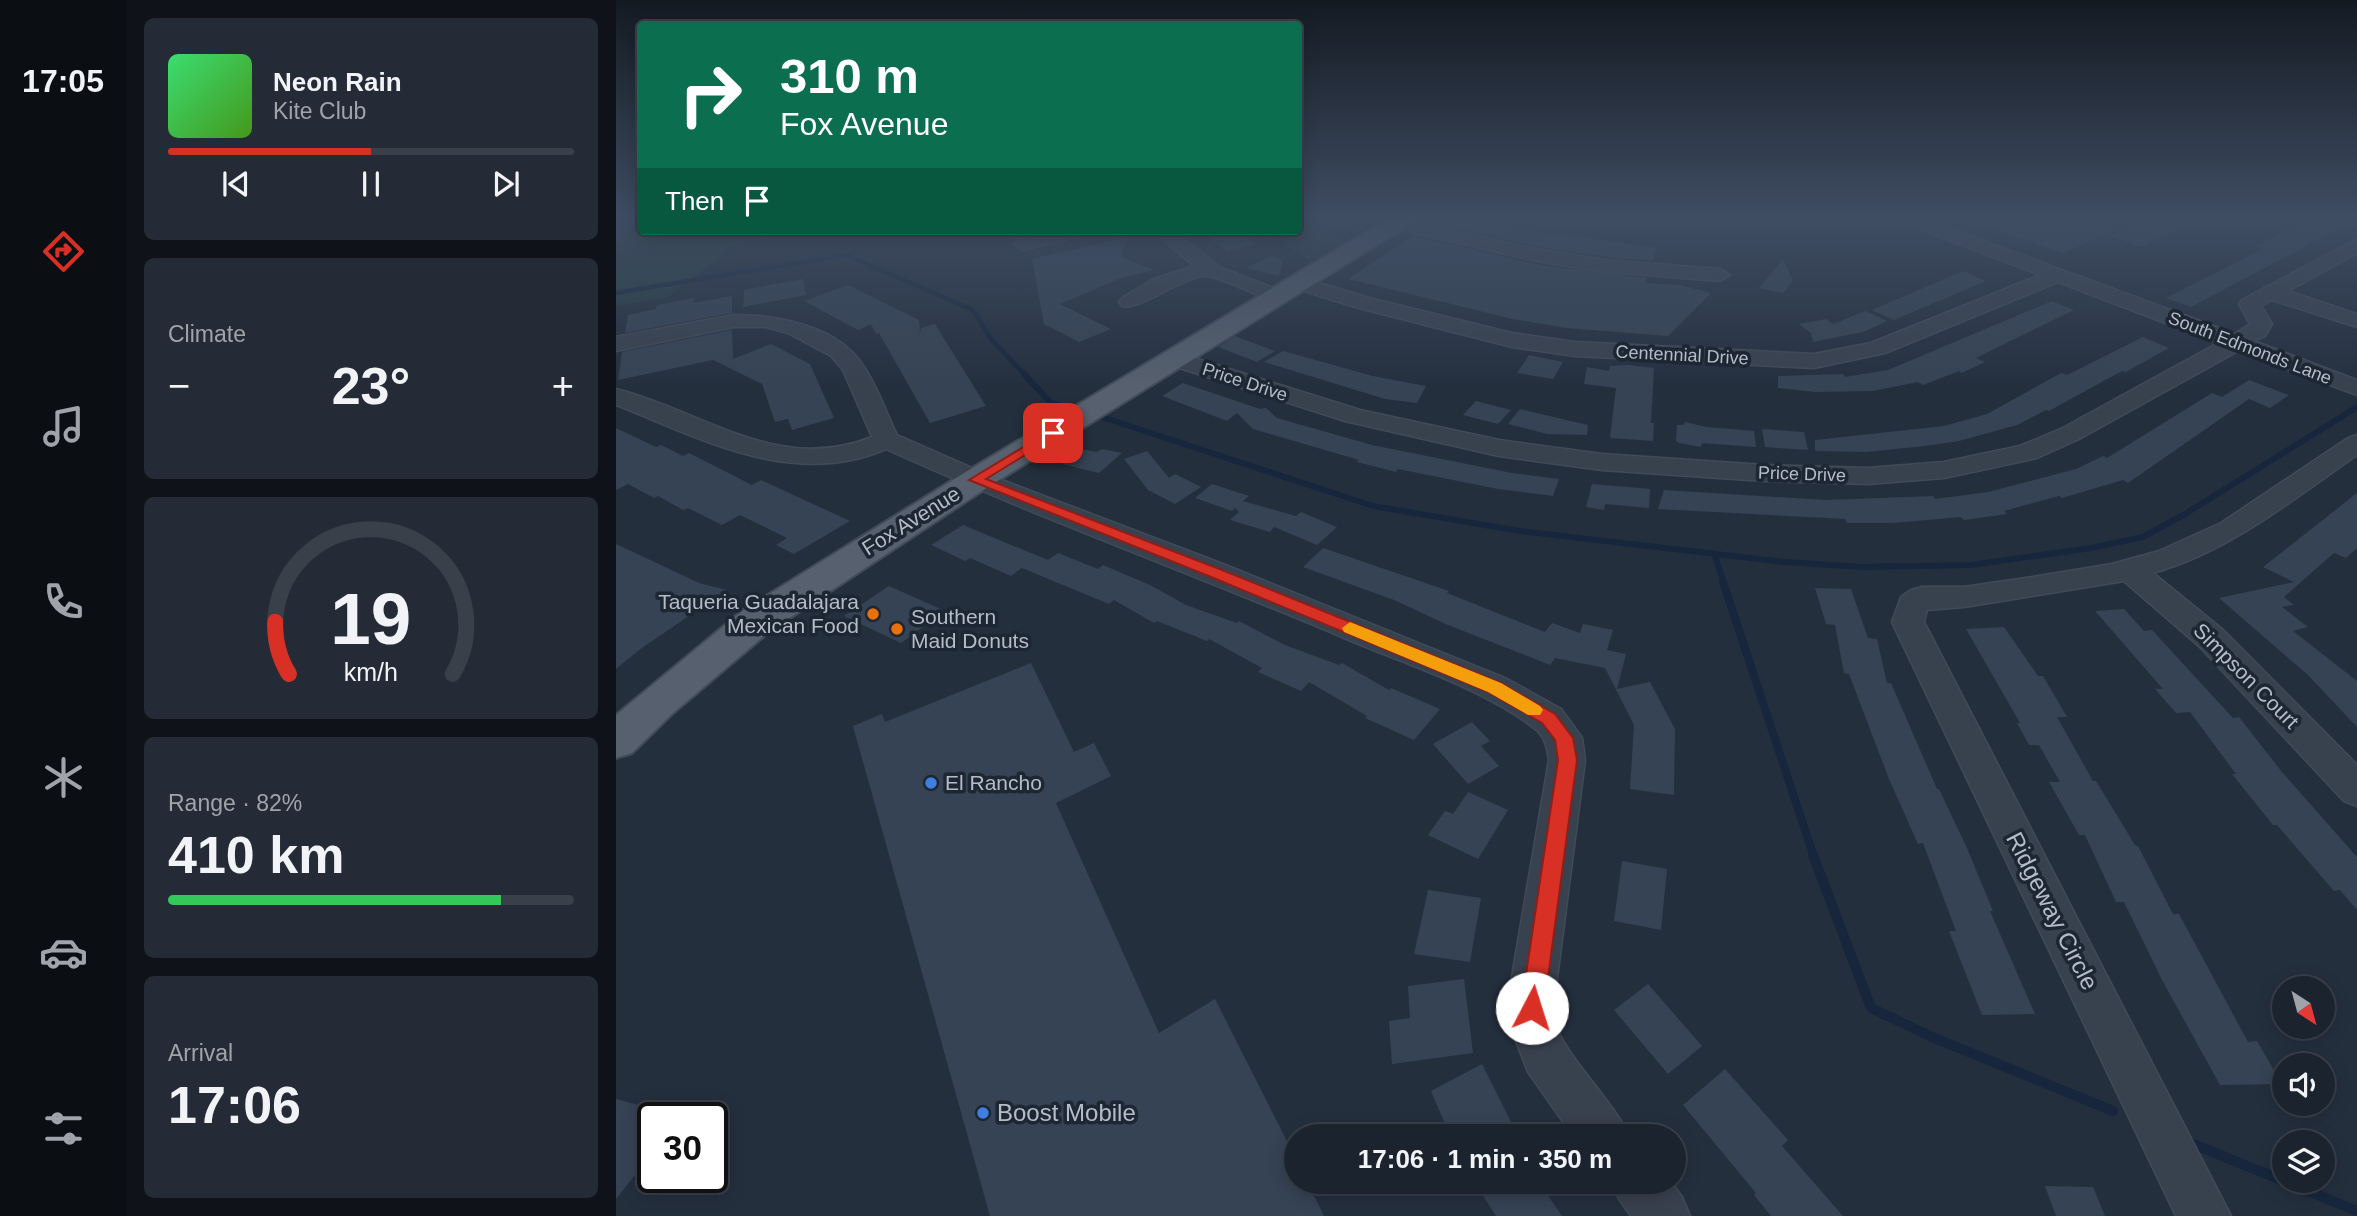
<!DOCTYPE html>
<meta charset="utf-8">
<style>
:root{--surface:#1b232e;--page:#242b36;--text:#f1f3f6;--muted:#a0a4aa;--line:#39404a;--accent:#d93025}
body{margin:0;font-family:Helvetica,sans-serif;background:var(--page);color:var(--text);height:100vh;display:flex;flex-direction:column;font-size:26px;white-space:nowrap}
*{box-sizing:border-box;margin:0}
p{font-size:23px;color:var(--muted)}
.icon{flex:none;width:38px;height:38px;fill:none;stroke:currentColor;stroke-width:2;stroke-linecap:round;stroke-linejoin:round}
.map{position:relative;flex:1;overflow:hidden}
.sheet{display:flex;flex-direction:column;gap:18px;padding:18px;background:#0f1319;width:490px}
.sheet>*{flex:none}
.hud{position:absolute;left:21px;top:21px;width:665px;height:214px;border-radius:7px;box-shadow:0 4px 18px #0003,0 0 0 2px var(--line);background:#0b6e4f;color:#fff;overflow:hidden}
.needle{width:46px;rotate:144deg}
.controls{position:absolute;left:1656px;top:976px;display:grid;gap:14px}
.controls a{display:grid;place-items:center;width:63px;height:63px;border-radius:50%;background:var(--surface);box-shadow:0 4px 18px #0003,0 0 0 2px var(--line);font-size:35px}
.speed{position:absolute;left:21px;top:1102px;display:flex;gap:14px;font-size:35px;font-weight:700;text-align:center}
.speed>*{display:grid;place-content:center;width:91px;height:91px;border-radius:50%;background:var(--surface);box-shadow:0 4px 18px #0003,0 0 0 2px var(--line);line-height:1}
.speed .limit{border:4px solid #111;border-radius:10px;background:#fff;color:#111}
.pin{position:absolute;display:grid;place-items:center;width:60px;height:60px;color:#fff;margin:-30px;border-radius:14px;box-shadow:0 4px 10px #0006}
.me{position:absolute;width:77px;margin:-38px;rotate:5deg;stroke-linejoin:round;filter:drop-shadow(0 0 5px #0008)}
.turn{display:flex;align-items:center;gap:24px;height:147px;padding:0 28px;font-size:32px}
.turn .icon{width:91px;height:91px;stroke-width:2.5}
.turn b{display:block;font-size:49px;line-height:60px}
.then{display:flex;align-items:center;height:66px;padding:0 28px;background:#0003;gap:14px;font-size:26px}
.big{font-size:52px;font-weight:700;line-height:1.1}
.sheet .tile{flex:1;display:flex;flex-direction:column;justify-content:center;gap:10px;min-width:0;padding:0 24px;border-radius:10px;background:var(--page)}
.sheet .dial{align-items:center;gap:0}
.dial svg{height:182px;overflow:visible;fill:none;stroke:var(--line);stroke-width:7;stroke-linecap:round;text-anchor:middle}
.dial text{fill:var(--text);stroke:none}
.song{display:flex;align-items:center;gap:21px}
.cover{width:84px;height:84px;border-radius:10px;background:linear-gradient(135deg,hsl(140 70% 55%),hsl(100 70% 35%))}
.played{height:7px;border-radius:4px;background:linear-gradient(90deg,var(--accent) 50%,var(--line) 50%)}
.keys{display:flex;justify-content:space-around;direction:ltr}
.heat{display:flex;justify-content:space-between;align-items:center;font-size:38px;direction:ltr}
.charge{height:10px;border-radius:5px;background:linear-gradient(90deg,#34c759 82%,var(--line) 0)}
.trip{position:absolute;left:668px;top:1124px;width:402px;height:70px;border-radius:35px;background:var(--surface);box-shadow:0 4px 18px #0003,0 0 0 2px var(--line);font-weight:700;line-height:70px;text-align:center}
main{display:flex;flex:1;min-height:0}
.tabs{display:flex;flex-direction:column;width:126px;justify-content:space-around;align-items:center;background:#0b0e12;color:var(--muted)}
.tabs .icon{width:49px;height:49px}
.tabs .selected{color:var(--accent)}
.tabs b{font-size:32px;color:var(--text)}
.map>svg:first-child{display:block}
</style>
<main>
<nav class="tabs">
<b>17:05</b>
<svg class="icon selected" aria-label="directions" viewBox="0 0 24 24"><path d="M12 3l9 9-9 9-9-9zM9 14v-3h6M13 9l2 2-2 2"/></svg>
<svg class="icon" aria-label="music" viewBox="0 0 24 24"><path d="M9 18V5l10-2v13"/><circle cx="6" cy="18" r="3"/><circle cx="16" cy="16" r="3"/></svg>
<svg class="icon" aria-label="phone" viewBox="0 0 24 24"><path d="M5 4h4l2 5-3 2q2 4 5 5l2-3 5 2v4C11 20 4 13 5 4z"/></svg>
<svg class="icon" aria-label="climate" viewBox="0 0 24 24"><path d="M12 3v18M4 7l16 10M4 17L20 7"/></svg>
<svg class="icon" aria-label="car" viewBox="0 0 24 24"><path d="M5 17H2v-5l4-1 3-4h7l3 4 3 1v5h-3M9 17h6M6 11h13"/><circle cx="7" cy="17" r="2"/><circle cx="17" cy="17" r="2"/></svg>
<svg class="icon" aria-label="filters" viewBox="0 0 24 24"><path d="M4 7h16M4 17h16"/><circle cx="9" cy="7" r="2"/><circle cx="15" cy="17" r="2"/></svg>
</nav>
<section class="sheet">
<div class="tile">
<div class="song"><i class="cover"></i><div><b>Neon Rain</b><p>Kite Club</p></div></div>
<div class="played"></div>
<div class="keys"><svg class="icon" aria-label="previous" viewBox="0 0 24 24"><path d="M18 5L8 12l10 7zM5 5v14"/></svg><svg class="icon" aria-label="pause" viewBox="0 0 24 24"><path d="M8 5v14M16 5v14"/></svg><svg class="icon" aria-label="next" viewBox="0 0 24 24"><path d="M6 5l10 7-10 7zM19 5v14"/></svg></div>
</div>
<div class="tile"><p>Climate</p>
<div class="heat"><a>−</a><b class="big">23°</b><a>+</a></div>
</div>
<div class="tile dial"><svg viewBox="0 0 100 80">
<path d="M14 69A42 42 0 1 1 86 69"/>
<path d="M14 69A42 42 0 0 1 8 46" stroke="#d93025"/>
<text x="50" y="56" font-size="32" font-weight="700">19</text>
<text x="50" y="72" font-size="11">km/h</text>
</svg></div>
<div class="tile"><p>Range · 82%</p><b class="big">410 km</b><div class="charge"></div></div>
<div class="tile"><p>Arrival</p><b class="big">17:06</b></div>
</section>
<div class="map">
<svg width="1741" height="1216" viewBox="0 0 1741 1216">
<rect width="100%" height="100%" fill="#242f3e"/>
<!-- green -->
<path fill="#263c3f" d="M0,218H24V231H137L52,297L0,306Z
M683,218L703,231L710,230L729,240L694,262L650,231H682Z
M710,218H768L739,234Z"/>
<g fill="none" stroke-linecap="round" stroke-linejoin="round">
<!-- stream-far3 -->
<path stroke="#17263c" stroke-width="4.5" d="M0,293L230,255L357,310L375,339L410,376"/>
<!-- stream-far2 -->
<path stroke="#17263c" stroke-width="6" d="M408,374L435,403L445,406
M486,417L757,506L904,531L1169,562L1246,567L1355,565L1475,548L1527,537L1569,514L1741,407
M1098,553L1108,583"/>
<!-- stream-far1 -->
<path stroke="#17263c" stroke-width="8" d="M1107,582L1198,857"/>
<!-- stream -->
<path stroke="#17263c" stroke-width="10" d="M1197,855L1255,1008L1316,1037L1497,1111
M1570,1141L1741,1211"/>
</g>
<!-- building -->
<path fill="#364354" d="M832,218H857L936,235L938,233L1041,248L1036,261L991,257L925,247L819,224Z
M1396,218H1473L1506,228L1447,253L1370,227Z
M1533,218H1549L1572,225L1525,247L1492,236Z
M1696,218L1741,219L1575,307L1550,298L1647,249L1639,246Z
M584,231H624L641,244L611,251Z
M797,236L924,265L1031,278L1029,283L1064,285L1095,293L1052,336L950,328L897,319L732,279Z
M511,237L505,257L538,270L505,278L444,304L495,329L463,342L428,324L416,259Z
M657,255L667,262L663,276L630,268Z
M1167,259L1177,281L1167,293L1143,288Z
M1347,271L1370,281L1278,320L1256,310Z
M187,279L190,295L127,307L128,290Z
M232,285L303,320L304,333L305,328L319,324L370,406L314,423L263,333L260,334L255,324L242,330L188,301Z
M116,296V313L9,333L12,315L40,309L41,305L78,298L77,303Z
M1436,301L1458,310L1360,358L1369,362L1346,373L1343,371L1307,385L1302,382L1257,391L1199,392L1162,388V376L1227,374L1229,377L1272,370Z
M1249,311L1271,321L1247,332L1197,342L1195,333L1183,324L1210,319L1217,324Z
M116,330L117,359L155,344L194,364L218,418L176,430L172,419L159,422L146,384L97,360L2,380L6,352Z
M619,336L659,351L641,362L602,347Z
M1527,337L1553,348L1510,372L1506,371L1433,411L1430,410L1401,425L1343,441L1309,446L1251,452L1199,451V440L1328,426L1371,414L1445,373L1451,375Z
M667,351L757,376L810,386L801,403L769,399L648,362Z
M913,355L923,357L947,362L937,379L901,373Z
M1012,365L1038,368L1035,423H1038L1037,441L994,438L1000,388L968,384L971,367L993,371L994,366Z
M1633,380L1673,395L1654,408L1633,399L1512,483L1507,480L1446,498L1443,496L1388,511L1391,514L1348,520L1345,517L1277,523H1231L1229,519L1042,509L1048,490L1210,500L1317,496L1319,499L1372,492L1460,469L1487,456L1491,458L1596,393L1606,397Z
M567,383L644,409L650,408L661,418L756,445L896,473L943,479L937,496L882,489L782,469L780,472L741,462L743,460L637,429L621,413L611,421L546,396Z
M860,401L895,410L882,424L847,415Z
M904,409L972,425L971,435L931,434L892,424Z
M1069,422L1090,427L1138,431L1140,447L1086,443L1085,447L1063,443L1060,441L1061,425H1068Z
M0,428L40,447L45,445L67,456L73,453L136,485L145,480L234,521L178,554L160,545L171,538L124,515L106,525L72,508L67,510L42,496L38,498L12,484L0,490Z
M1146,429L1188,432L1192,450L1149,447Z
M465,449L481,452L486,449L506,453L483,473L446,464Z
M531,451L553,478L559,474L585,487L559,504L532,490L508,459Z
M596,484L633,496L627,501L680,516L685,512L721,527L701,545L658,527L654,532L614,520L623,512L619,508L616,511L579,498Z
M976,484L1034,489L1033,508L989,504L988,510L970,507Z
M1741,493V548L1730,558L1718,553L1668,597L1678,605L1666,607L1692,627L1677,631L1741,681V727L1692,675L1603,598L1678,582L1647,567Z
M347,525L432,560L442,553L482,569L487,565L534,585L570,605L621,623L623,621L669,645L723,665L726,663L773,690L775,688L824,709L798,740L749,718L751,716L693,682L685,691L642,672L646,668L593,639L591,641L541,621L538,623L498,600L493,604L406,568L395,576L354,558L349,561L315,545Z
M0,544L83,583L111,590L23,650L0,669Z
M707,548L833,591L831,593L929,632L936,623L964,633L967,624L997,630L991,650L1010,654L1001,689L1034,682L1059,729L1058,795L1014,789L1018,725L989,668L939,658L934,665L832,625L778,600L687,567Z
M273,586L329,611L285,643L228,616Z
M1199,588L1235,589L1252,638L1261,639L1271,683H1275L1321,789H1323L1351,848L1377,911H1374L1419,1014L1366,1015L1333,931H1340L1307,843L1302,844L1273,779L1233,674L1228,673L1219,625L1210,624Z
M1508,609L1528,631L1536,630L1617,718L1623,717L1666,772L1741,857V910L1724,890L1718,891L1661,825H1657L1616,774H1620L1574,712L1560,713L1539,689H1547L1479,611Z
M1388,627L1422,676H1427L1451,717H1441L1477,781H1480L1519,845L1522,846L1557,914H1563L1632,1042L1641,1041L1666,1084L1604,1085L1546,980L1508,902H1500L1469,835H1463L1433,782H1444L1423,745H1413L1401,723H1404L1350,629Z
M415,663L458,752L478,743L495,776L440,803L543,1033L599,999L681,1161V1181H691L708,1216H374L237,726L266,714L269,722Z
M856,722L874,741L865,746L883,766L852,784L817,744Z
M852,792L892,810L862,859L812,835L829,811L837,814Z
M1006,861L1051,869L1045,930L998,921Z
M812,890L865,898L854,962L798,954Z
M848,979L857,1053L776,1064L773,1021L794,1018L792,986Z
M1032,984L1086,1046L1052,1074L998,1010Z
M866,1064L902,1136H834L815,1091Z
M1109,1069L1172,1140L1166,1146L1227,1216H1155L1138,1195L1140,1193L1067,1105Z
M0,1099L37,1109V1152L0,1199Z
M877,1181H922L946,1216H880L864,1191Z
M1429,1186L1477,1187L1489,1216H1440Z"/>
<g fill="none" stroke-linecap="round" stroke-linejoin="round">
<defs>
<path id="minor" d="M777,218L925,250L991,260L1104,269L1114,275L1104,281L991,272L925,262L771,227L768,223Z
M1282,218H1306L1619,334L1634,324L1623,304L1626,300L1741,239V253L1672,291L1741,314V327L1656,300L1645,306L1656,324L1649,336L1638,341L1741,380V395L1622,351L1463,439L1421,458L1328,478L1252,484L1148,481L986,470L883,456L729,421L551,364L548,359L551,354L559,352L744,410L883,440L986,454L1148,465L1252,468L1328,462L1404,446L1445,429L1602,343L1442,282L1269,353L1198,368L959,356L896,347L739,307L676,287L673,283L676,279L683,277L753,298L896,333L959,342L1198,354L1255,343L1424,275L1285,222Z
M440,231H473L470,235L407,250L398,244L400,240Z
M537,231H557L605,268L668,292L671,296L668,300H654C640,295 599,274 587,276C562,279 523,311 506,306L503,302L506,298L538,279L578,266Z
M118,315C162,315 223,326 248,367C262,387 270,413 281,435L370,474L612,566L891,679L945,709L966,738L969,760L939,994C939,1003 938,1013 939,1021C944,1051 998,1101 1013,1136H957L912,1072L893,1023V994L933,760C931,747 929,736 918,728C867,688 786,663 726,637C575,573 420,517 270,449C177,489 86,439 0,405V389C88,411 161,475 256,437L227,370L215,356L172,333L150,327H118L0,351V337Z
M1741,435V455C1676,500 1614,551 1537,573L1607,630L1741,765V806L1728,801L1583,646L1508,581L1348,607L1311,610L1308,622L1615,1216H1560L1276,622L1285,597L1295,590L1306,587H1348L1410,578L1496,564L1543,551L1605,523L1732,438Z
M995,1181H1054L1066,1197L1074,1216H1015L1003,1199Z"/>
<path id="major" d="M773,218H799L796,223L372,487L154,631L56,714L16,753L0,758V715L126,611L348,473Z"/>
</defs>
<!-- minor casing -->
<use href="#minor" stroke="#414a57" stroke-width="3"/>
<!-- major casing -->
<use href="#major" stroke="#414a57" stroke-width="4"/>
<!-- minor -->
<use href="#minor" fill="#38414e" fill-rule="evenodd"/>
<!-- major -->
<use href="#major" fill="#56606e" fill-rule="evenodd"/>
</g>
<!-- sky -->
<linearGradient id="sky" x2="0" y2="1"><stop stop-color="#141a22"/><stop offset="0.56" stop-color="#3f4d63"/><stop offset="1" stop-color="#3f4d63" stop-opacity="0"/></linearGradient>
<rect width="1741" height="388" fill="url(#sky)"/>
<!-- route -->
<path fill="#d93025" stroke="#8d1f18" stroke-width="2" d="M437,429L442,430V435L370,479L606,570L885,683L939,714L957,738L961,760L928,1008L924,1016L916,1020L908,1016L905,1008L942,760L939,740L926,723L872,692L595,577L353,480Z"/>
<!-- slow -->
<path fill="#f59e0b" d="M734,622L885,683L924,706L927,710L924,715H912L872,692L728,632L726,628Z"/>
<!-- markers -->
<g fill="#e8710a" stroke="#1d2633" stroke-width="2.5">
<circle cx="257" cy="614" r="7"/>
<circle cx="281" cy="629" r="7"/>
</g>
<g fill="#3f7fe0" stroke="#1d2633" stroke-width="2.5">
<circle cx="315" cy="783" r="7"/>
<circle cx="367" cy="1113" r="7"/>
</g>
<g text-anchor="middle" stroke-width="7" stroke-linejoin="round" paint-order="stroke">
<!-- far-street labels -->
<g font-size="18" fill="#b4bcc9" stroke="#1d2633">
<text transform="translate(1634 348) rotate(21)" y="6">South Edmonds Lane</text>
<text transform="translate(1066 355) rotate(3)" y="6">Centennial Drive</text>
<text transform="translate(629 382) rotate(18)" y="6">Price Drive</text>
<text transform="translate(1186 474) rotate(2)" y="6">Price Drive</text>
</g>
<!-- street labels -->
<g font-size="21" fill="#b4bcc9" stroke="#1d2633">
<text transform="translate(295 521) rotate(-32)" y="7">Fox Avenue</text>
<text transform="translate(1630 676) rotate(45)" y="7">Simpson Court</text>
</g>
<!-- poi labels -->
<g font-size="21" fill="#b4bcc9" stroke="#1d2633" text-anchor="start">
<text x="243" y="609" text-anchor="end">Taqueria Guadalajara<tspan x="243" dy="24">Mexican Food</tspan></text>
<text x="295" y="624">Southern<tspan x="295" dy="24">Maid Donuts</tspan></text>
<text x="329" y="790">El Rancho</text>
</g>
<!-- near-street labels -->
<g font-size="24" fill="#b4bcc9" stroke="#1d2633">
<text transform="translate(1436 911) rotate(63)" y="8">Ridgeway Circle</text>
</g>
<!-- near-poi labels -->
<g font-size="24" fill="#b4bcc9" stroke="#1d2633" text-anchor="start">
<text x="381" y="1121">Boost Mobile</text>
</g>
</g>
</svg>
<div class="controls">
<a><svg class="needle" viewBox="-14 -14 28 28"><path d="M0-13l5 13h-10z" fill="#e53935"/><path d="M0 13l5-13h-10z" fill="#a0a4aa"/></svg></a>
<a><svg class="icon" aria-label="sound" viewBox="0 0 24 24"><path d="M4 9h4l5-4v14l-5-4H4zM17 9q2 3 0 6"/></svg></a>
<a><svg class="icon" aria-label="layers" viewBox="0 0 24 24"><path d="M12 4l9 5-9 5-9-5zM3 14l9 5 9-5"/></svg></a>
</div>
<div class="speed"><div class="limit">30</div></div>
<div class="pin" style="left:437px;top:433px;background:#d93025"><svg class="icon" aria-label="arrive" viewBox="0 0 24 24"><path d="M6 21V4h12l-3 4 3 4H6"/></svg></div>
<svg class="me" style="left:916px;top:1008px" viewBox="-20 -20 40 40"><circle r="19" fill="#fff"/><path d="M0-13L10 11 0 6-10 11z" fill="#d93025"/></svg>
<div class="trip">17:06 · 1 min · 350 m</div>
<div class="hud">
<div class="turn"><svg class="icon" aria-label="right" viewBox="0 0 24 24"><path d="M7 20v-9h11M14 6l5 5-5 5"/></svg><div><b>310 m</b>Fox Avenue</div></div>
<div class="then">Then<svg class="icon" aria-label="arrive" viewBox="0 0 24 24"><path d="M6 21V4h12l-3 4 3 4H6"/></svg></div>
</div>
</div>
</main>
